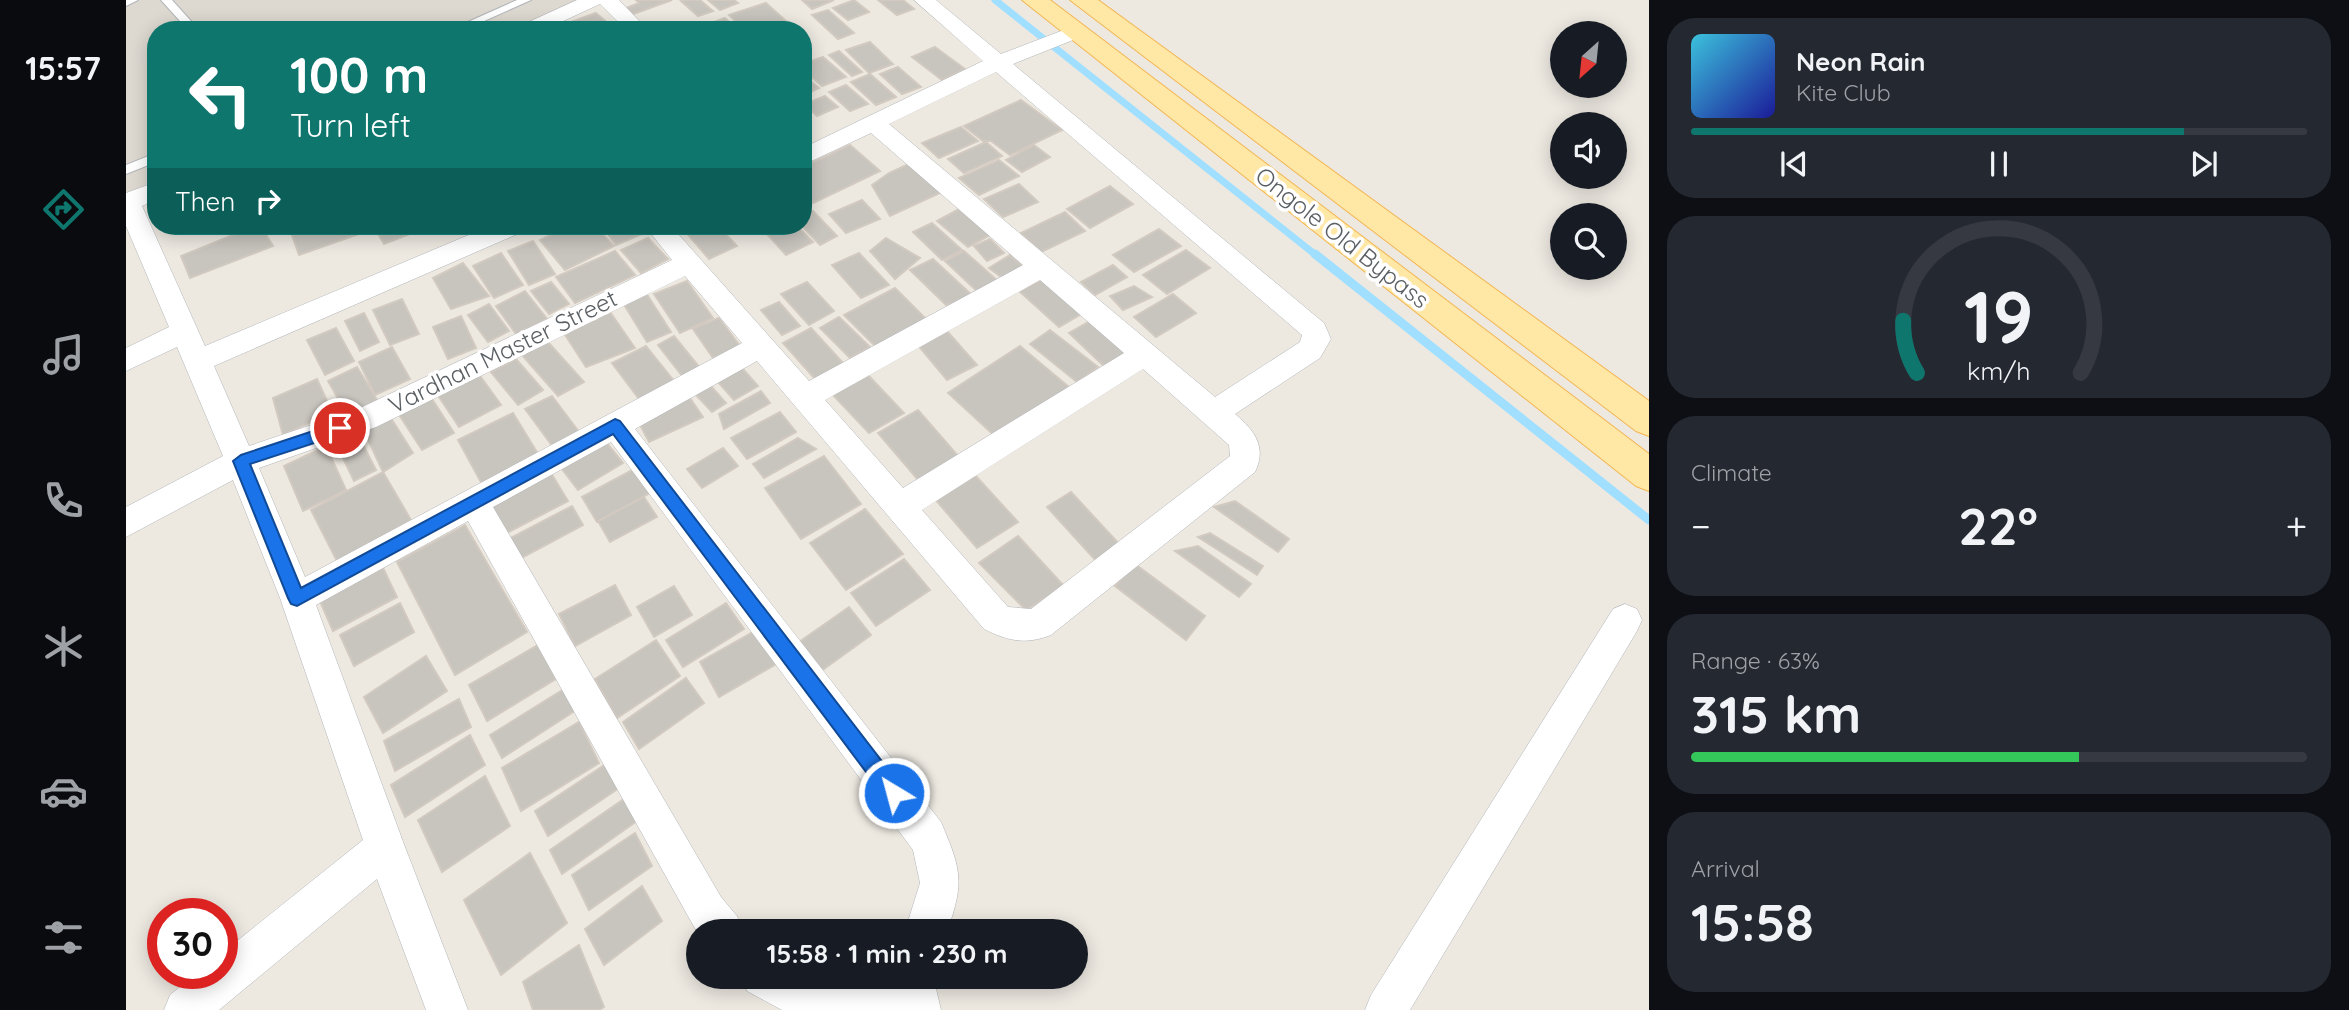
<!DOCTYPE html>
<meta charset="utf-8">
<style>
:root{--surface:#171b24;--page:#242831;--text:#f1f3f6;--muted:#9ea1a6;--line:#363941;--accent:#0f766e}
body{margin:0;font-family:Quicksand,sans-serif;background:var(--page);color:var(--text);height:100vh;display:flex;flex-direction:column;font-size:26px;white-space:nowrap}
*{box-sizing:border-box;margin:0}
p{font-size:23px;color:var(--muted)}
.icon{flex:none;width:38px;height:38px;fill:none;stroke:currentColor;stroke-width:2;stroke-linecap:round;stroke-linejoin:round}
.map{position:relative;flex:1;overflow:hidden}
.panel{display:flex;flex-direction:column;gap:18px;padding:18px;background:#0d0f14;width:700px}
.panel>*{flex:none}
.top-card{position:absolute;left:21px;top:21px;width:665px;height:214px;border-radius:28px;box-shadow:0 4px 18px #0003;background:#0f766e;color:#fff;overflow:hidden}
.needle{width:46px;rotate:207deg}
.tools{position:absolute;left:1424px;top:21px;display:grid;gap:14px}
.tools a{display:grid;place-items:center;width:77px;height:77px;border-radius:50%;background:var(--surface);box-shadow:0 4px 18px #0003;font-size:35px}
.speed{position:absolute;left:21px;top:898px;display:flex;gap:14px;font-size:35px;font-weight:700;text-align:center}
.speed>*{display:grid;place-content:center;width:91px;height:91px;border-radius:50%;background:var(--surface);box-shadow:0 4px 18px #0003;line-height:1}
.speed .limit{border:10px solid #d22;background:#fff;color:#111}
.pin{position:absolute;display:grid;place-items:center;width:60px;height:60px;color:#fff;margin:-30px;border:4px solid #fff;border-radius:50%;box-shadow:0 2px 7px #0007}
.me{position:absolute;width:77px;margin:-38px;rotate:323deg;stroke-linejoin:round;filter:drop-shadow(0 0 5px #0008)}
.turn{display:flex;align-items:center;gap:24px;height:147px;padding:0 28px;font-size:32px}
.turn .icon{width:91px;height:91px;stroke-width:2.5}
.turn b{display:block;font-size:49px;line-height:60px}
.then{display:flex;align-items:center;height:66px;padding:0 28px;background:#0003;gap:14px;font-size:26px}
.big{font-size:52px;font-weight:800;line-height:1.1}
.panel .card{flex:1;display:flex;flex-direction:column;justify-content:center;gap:10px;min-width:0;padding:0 24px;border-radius:28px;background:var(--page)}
.panel .dial{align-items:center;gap:0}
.dial svg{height:182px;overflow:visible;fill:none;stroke:var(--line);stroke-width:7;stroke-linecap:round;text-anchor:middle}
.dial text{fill:var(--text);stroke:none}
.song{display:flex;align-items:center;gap:21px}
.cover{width:84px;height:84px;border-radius:10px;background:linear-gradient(135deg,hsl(190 70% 55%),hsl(240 70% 35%))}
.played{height:7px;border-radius:4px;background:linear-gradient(90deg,var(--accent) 80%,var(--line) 80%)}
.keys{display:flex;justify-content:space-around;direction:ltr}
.heat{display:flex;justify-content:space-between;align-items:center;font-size:38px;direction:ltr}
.charge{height:10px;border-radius:5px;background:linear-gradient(90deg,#34c759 63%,var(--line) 0)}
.trip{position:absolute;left:560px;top:919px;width:402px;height:70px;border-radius:35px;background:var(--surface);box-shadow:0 4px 18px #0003;font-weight:800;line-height:70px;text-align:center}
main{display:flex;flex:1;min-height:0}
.tabs{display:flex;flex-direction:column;width:126px;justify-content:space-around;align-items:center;background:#090b0e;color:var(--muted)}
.tabs .icon{width:49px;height:49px}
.tabs .selected{color:var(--accent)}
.tabs b{font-size:32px;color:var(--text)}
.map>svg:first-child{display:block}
</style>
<main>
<nav class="tabs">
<b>15:57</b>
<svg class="icon selected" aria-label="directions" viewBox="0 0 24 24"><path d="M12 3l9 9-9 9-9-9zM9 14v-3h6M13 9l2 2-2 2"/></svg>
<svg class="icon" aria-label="music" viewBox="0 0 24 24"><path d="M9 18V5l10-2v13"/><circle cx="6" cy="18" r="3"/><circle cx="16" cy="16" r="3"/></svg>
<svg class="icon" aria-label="phone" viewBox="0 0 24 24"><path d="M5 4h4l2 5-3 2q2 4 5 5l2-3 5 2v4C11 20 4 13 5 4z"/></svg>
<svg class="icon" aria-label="climate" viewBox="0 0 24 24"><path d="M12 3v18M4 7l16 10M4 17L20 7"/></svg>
<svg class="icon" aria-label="car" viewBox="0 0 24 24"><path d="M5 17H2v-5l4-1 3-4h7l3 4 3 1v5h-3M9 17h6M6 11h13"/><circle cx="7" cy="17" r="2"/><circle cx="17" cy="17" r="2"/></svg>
<svg class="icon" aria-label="filters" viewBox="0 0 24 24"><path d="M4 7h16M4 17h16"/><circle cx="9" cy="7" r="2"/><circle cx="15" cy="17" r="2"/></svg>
</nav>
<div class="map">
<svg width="1523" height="1010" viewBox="0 0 1523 1010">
<rect width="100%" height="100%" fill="#ede9e1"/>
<!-- education -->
<path fill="#ddd8d0" d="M0,0H460L391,30H30V187L0,199Z"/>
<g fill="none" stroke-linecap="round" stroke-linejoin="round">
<!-- stream-far1 -->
<path stroke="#a0dfff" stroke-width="7" d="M869,0L1191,256"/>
<!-- stream -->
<path stroke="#a0dfff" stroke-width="9" d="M1189,254L1523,520"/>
</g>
<!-- building -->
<path fill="#c8c4be" stroke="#d2cac0" stroke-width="2" d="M510,0H546L507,14L500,8L513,3Z
M559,0H574L587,11L572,16L555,1Z
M582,0H608L612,3L594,10Z
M676,0H708L686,9Z
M728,0L743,12L722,20L707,8Z
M752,0H777L788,9L771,15Z
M640,3L661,22L641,30H618L603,15Z
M702,10L728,33L712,39L686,15Z
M470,13L490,30H438L434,26Z
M599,18L612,30H586L580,25Z
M744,42L767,64L743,73L720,50Z
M809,47L839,69L816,80L786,57Z
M713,51L736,72L726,76L703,55Z
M697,57L720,77L696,86L677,69V64Z
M772,67L795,87L776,94L754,74Z
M744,74L770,97L750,105L725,82Z
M677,75L693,88L677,96Z
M720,85L742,104L724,111L703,92Z
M699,96L712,107L691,116L679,104Z
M895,100L936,130L884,155L865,141H857L838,126Z
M835,127L852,141L813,158L796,143Z
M860,142L876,156L838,173L822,159Z
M724,145L754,171L683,205L677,199V167Z
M908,145L924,157L896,172L880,160Z
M873,160L893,176L853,195L833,178Z
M785,163L816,192L764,216L746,185L763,173Z
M893,184L912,202L877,217L858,199Z
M984,186L1007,204L964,228L941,209Z
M736,200L754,219L720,233L703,214Z
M835,208L866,234L842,247L811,221Z
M687,211L711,236L694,245L676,226L677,216Z
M939,212L959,231L915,252L895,233Z
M806,223L836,250L816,260L787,232Z
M129,226H135L147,246L64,278L55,256Z
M192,226H229L233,234L173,255L166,235Z
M261,226H304L258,244L250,230Z
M444,226H469L488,246L439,270L414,240Z
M476,226H513L518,233L490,245Z
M564,226H592L611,246L583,259L557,229Z
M662,226H671L687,242L660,255L642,235Z
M1033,229L1055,246L1008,272L987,255Z
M522,238L542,259L515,273L495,250Z
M760,238L794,258L769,279L744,251Z
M864,239L878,253L861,261L848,246Z
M407,241L429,274L403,285L382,251Z
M1060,250L1084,268L1041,294L1017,275Z
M489,251L509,275L449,303L430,277Z
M838,251L873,282L853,293L819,261Z
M375,253L397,285L368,298L347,266Z
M733,253L763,285L735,298L706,265Z
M884,255L898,267L878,279L863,268Z
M807,259L849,298L820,305L784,270Z
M337,263L363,296L325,309L307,278Z
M987,265L1001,277L969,295L955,282Z
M918,278L957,313L933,327L893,291Z
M561,281L587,318L554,333L528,294Z
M425,282L443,304L423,314L405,291Z
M681,282L708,311L683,325L655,294Z
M1008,286L1026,297L997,310L984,296Z
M769,288L800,319L750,347L718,315Z
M399,291L421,319L390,334L370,306Z
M520,293L545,332L521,342L497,303Z
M1047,294L1070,313L1030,337L1008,317Z
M276,299L293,334L264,345L247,310Z
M653,302L674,326L656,335L635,310Z
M363,304L383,331L362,342L342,315Z
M484,312L509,348L460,367L436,330Z
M238,313L253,342L234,351L219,321Z
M335,316L350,348L322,359L307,327Z
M713,317L744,347L724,358L694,328Z
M593,318L614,346L587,358L567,329Z
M966,320L1003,355L980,368L943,333Z
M210,328L228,361L199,375L181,340Z
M685,328L718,364L690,380L657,343Z
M820,330L851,365L821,380L791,344Z
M924,330L972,367L951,382L904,344Z
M548,336L574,368L557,377L532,345Z
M421,341L458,382L432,396L396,355Z
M520,346L548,381L513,399L486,363Z
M894,346L944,388L871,438L822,393Z
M266,347L284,379L249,395L233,362Z
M390,359L417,390L392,405L365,372Z
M231,367L253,403L223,418L202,381Z
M616,368L632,386L608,400L592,382Z
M352,373L375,405L333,427L311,394Z
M741,374L778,413L743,433L706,394Z
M191,379L206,412L157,435L147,398Z
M584,385L600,403L586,412L569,394Z
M635,391L644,403L598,429L593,414Z
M304,396L328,433L296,450L272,413Z
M426,396L453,432L427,447L399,409Z
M564,398L577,417L523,442L512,421Z
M792,410L833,457L793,481L752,433Z
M654,412L670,432L621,459L605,438Z
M387,413L414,457L357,486L332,440Z
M263,415L287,453L257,472L237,429Z
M232,435L250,470L228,481L211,446Z
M672,438L690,449L638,478L627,464Z
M480,442L497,463L452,490L436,469Z
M200,446L220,490L177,511L158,466Z
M597,448L612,466L576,488L561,469Z
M698,456L735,504L675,539L639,488Z
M508,469L524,493L471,522L456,497Z
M257,472L285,520L211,561L185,510Z
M425,473L442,501L377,535L361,505Z
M847,473L892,522L851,548L808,498Z
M945,492L996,547L972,563L921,507Z
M518,497L531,517L484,542L472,521Z
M1109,501L1163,539L1152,552L1088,507Z
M446,506L457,525L390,561L379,541Z
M739,509L777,554L720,590L684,543Z
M339,525L401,632L329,675L271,562Z
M1084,533L1137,566L1131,575L1072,537Z
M892,536L938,586L900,610L853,563Z
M1072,546L1125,584L1113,597L1049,551Z
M778,559L804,590L750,626L725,593Z
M1009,564L1079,616L1060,640L989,586Z
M257,568L271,597L207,631L194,601Z
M489,585L505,615L449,646L433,614Z
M548,586L566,615L528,637L511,607Z
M274,603L288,632L228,666L214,635Z
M600,603L618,629L557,667L540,640Z
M723,607L745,635L688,676L666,647Z
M634,628L654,662L593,697L574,662Z
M530,640L554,676L491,718L469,679Z
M412,645L430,679L361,721L343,685Z
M300,656L321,691L257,733L238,697Z
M560,678L578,703L513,749L497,722Z
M443,686L455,707L376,758L364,735Z
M333,699L345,727L269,771L258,741Z
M453,722L473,763L395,811L376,768Z
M344,735L359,765L279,817L265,785Z
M486,760L499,784L422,836L409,811Z
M359,776L384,826L316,872L292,820Z
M498,799L511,821L436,874L424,850Z
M509,833L526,866L463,910L446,875Z
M404,853L441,923L375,975L338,900Z
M516,886L536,921L478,965L459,929Z
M453,945L478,1007L473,1010H407L397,982Z"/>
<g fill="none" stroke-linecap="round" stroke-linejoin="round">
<defs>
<path id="service" d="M0,0H12L0,6Z
M35,0H46L73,30H62Z
M391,0H405L338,30H324Z
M30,153V162L0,174V165Z"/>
<path id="minor" d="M451,0H493L522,30H500L474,4L418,30H391L394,26Z
M788,0H810L875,54L943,28H957L960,32L957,36L887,64L1198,323L1205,339L1194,358L1109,414C1129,431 1141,447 1129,472L925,635C900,645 882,641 858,629L631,361L509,429L815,822C835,869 839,882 821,931H779L794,883L787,850L485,442L367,507L595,897L611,916L617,931L572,933L567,925L342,521L190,605L279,847L342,1010H300L251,879L93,1010H38L44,995L71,973H96V953L237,840L154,598L107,480L0,537V507L97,456L51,347L0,371V348L43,327L0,226V193L30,182V200L16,206L79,346L364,226H400L396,232L88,366L123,446L230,410L546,260L519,226H545L683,381L897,265L745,133L677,165V148L857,61ZM870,72L1176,335L1174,342L1089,397L763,124ZM559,276L616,343L179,577L133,468L250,427ZM914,280L998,353L777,488L699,400ZM1017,369L1103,445L1104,456L905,609L882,607L796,510Z
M1499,604L1511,609L1516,620L1511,631L1284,1010H1239L1245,995L1487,609Z
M615,976H682L710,981L765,983V976H807L815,1010H656L621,991Z"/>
<path id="primary" d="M896,0H924L1523,454V491L1510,486Z
M944,0H972L1523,401V436L1510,431Z"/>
</defs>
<!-- service casing -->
<use href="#service" stroke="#b2b5b9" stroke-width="2"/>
<!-- minor casing -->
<use href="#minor" stroke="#b2b5b9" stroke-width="1"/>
<!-- primary casing -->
<use href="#primary" stroke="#f3b654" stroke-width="2"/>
<!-- service -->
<use href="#service" fill="#fff" fill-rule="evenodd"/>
<!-- minor -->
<use href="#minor" fill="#fff" fill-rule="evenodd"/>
<!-- primary -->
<use href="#primary" fill="#ffe7a5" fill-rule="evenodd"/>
</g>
<!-- route -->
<path fill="#1a73e8" stroke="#114b97" stroke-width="2" d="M489,419L494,421L775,786L778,793L775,800L768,802L761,800L487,434L171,606L165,604L162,598L107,461L115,455L214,422L219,424L221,428L219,433L124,464L175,588Z"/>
<g text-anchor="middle" stroke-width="7" stroke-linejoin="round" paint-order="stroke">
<!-- street labels -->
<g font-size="24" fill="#5a5f63" stroke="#fff">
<text transform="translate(1216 238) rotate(38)" y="8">Ongole Old Bypass</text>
<text transform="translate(377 352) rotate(-26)" y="8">Vardhan Master Street</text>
</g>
</g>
</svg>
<div class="tools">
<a><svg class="needle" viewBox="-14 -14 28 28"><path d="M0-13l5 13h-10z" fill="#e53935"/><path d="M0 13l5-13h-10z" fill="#9ea1a6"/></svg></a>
<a><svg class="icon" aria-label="sound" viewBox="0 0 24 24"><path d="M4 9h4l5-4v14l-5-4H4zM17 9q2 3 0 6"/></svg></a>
<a><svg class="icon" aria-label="search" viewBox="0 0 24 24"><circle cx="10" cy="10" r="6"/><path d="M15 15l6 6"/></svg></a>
</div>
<div class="speed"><div class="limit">30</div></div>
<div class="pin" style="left:214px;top:428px;background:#d93025"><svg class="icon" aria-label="arrive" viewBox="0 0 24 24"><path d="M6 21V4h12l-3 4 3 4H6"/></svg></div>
<svg class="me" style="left:768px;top:793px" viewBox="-20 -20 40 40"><circle r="17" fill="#1a73e8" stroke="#fff" stroke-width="3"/><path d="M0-11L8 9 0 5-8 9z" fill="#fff"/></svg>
<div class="trip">15:58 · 1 min · 230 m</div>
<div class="top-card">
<div class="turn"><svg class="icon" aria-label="left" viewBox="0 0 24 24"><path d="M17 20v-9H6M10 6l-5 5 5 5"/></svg><div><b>100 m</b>Turn left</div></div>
<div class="then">Then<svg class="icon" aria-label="right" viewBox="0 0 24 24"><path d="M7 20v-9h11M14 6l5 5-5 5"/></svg></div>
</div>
</div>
<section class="panel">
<div class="card">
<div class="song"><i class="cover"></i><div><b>Neon Rain</b><p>Kite Club</p></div></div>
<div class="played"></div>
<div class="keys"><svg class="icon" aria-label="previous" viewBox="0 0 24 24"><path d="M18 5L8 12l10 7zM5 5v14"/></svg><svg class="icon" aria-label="pause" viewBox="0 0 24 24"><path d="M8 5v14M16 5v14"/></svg><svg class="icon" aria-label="next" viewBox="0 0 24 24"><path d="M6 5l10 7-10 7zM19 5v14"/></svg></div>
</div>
<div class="card dial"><svg viewBox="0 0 100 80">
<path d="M14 69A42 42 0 1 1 86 69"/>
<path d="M14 69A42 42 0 0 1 8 46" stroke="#0f766e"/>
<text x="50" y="56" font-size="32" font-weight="700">19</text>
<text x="50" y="72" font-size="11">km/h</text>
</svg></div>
<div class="card"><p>Climate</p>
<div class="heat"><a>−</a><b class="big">22°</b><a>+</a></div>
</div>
<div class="card"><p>Range · 63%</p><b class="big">315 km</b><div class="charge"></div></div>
<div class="card"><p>Arrival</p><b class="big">15:58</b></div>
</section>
</main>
